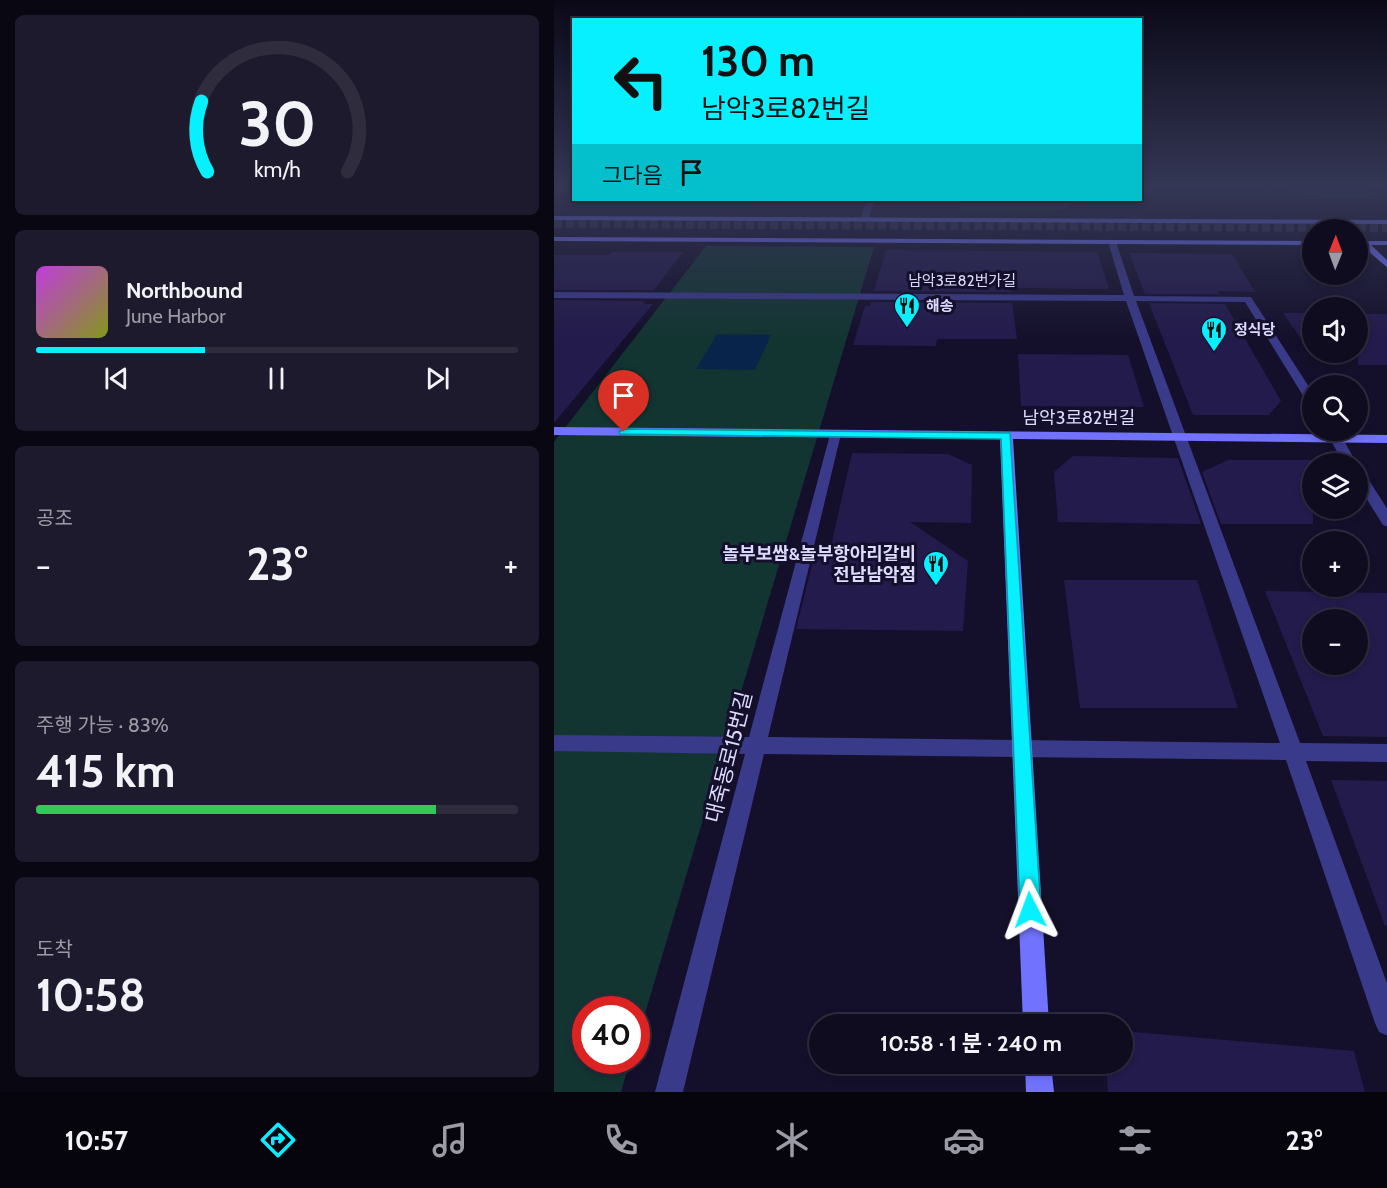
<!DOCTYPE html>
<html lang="ko">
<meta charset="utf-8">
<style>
:root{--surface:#0f0c20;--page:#1d1a2d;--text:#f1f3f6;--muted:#9b9ba5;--line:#2f2c3e;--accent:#06f0ff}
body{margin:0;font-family:Cabin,"Noto Sans KR",sans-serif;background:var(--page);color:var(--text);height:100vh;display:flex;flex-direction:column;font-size:22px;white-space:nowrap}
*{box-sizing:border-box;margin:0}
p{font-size:20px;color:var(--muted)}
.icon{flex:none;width:33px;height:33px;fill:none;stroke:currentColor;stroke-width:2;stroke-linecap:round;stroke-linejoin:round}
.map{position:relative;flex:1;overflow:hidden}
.panel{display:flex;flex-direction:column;gap:15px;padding:15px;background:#080712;width:554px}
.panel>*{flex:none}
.guide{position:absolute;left:18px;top:18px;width:570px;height:183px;border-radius:0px;box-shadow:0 3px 9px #0003,0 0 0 2px var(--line);background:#06f0ff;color:#111;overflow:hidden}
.needle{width:39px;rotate:1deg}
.tools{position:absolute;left:748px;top:219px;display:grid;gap:12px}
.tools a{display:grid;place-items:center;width:66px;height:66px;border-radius:50%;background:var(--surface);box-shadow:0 3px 9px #0003,0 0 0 2px var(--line);font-size:30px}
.speed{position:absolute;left:18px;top:996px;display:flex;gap:12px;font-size:30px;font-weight:700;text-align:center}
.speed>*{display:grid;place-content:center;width:78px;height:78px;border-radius:50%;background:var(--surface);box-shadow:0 3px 9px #0003,0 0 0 2px var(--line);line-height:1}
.speed .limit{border:9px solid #d22;background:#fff;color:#111}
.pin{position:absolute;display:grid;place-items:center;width:51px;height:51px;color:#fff;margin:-62px -26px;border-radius:50% 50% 50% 0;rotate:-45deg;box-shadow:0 0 6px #0007}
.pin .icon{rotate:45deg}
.me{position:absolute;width:66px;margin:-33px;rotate:357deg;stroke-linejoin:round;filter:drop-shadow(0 0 4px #0008)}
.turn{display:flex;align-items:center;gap:21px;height:126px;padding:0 30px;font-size:27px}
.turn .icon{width:78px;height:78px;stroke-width:2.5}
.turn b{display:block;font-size:42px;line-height:51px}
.then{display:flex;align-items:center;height:57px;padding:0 30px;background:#0003;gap:12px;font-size:22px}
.big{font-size:45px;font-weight:700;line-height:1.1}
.panel .widget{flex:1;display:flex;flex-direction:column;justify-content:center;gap:9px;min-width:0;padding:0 21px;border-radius:9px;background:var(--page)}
.panel .dial{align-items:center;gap:0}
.dial svg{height:156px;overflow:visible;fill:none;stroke:var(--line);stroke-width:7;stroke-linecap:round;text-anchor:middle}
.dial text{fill:var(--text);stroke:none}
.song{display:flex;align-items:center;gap:18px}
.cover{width:72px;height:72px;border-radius:9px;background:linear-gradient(135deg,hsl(290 70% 55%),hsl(70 70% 35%))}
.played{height:6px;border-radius:3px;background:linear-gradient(90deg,var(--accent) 35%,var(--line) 35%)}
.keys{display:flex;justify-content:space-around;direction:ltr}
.heat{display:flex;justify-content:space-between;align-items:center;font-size:33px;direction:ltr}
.charge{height:9px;border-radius:4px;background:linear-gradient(90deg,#34c759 83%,var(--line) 0)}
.trip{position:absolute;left:255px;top:1014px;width:324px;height:60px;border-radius:30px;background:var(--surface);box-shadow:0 3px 9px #0003,0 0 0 2px var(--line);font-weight:700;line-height:60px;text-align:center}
.menu{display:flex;height:96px;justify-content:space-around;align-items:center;background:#06050d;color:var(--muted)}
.menu .icon{width:42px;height:42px}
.menu .current{color:var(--accent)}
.menu b{font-size:27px;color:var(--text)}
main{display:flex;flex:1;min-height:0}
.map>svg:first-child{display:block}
</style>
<main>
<section class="panel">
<div class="widget dial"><svg viewBox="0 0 100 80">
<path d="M14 69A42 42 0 1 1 86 69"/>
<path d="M14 69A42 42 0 0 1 11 33" stroke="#06f0ff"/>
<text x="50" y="56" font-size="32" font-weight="700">30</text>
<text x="50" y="72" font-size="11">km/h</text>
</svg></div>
<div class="widget">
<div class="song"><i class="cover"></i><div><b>Northbound</b><p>June Harbor</p></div></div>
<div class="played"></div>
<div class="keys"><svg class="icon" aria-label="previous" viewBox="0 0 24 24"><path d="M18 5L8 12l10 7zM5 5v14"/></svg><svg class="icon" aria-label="pause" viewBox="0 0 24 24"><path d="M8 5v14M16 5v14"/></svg><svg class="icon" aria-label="next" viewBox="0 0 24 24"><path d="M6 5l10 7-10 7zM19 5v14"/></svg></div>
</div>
<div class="widget"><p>공조</p>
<div class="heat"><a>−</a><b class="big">23°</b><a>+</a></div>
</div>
<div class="widget"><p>주행 가능 · 83%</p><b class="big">415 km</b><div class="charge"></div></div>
<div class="widget"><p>도착</p><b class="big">10:58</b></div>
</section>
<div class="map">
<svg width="834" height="1092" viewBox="0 0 834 1092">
<rect width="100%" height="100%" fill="#14102b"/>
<!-- green -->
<path fill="#133532" d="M708,186H806L818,199H779Z
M406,200H525L507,211H405Z
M152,246L320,247L83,1040L82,1010H32V1060L76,1061L67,1092H0V442Z"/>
<!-- water -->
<path fill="#09244b" d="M163,334L217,335L201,370L142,369Z"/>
<!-- building -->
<path fill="#231b4c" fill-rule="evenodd" d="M332,250L543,252L555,289L456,288L457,292L320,291Z
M58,252H129L100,290H0V255H55Z
M575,253L678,254L701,292L664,291L665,294H591Z
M0,300L91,301L89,304H99L0,423Z
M317,302L458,303L463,339H383L382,346L299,345L311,306H316Z
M595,303L671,304L727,401L715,415H639Z
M729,313H759V356Z
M804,314H834V365H804Z
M464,354L574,355L590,407L467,406Z
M298,453L394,454L418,465L417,523L356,522L414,561L409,631L242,629L260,557L277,546Z
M519,456L624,458L647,524L504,522L500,472Z
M674,460H759V524H667L648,472Z
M510,580H643L684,708H526Z
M711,591L834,593V737L769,736ZM759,620H804V664H759Z
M777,780L834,781V925L831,926Z
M568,1031L800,1051L811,1092H554L552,1064H568Z"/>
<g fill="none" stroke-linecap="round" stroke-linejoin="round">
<!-- secondary-tunnel -->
<path stroke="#322e4b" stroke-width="8" stroke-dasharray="8 4" stroke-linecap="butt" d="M0,224L834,228"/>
<!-- street -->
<path fill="#3a3a8b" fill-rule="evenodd" d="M313,200H321L314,220L310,222L306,220Z
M558,240L562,242L580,296L697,297L759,393V406L753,402L691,302L582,301L746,743L834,744V762L752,761L834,986V1036L825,1032L821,1023L732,760L210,754L129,1092H101L191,754L0,751V735L195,737L277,431H285L287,434L214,737L726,743L572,301L0,298V292L570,295L554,242Z
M771,430H784L803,464H790Z
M804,470L809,471L834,510V527L829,525L804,485Z"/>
<!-- secondary -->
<path fill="#7173ff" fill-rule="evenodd" d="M0,216L834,220V224L0,220Z
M804,236L811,241H834V245H817L834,261V268L807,245H804Z
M0,237L759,241V245L0,241Z
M0,427L834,435V443L459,439L495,1024H469L446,439L0,435Z
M471,1064H497L500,1092H472Z"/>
</g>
<!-- sky -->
<linearGradient id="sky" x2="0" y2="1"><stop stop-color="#0b0918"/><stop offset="0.55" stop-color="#343755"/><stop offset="1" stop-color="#343755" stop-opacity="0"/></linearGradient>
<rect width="834" height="339" fill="url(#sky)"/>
<!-- route -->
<path fill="#06f0ff" stroke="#049ca6" stroke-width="1.5" d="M70,429L456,433L487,910L484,917L476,920L469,917L466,910L447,439L66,434L65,432Z"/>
<!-- icons -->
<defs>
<symbol id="restaurant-pin" viewBox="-11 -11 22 30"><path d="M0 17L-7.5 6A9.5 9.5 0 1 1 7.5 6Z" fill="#06f0ff" stroke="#14102b"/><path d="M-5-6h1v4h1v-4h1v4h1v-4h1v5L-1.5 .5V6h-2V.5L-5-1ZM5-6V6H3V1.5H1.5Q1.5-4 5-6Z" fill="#111"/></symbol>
</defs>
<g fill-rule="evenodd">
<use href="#restaurant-pin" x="338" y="291" width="30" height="40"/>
<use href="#restaurant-pin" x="645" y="315" width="30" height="40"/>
<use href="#restaurant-pin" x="367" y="549" width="30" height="40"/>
</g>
<g text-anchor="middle" stroke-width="6" stroke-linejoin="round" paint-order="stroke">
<!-- far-street labels -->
<g font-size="15" fill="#dddaff" stroke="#14102b">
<text x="408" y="286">남악3로82번가길</text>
</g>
<!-- far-poi labels -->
<g font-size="15" font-weight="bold" fill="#dddaff" stroke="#14102b" text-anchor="start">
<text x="372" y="311">해송</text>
<text x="680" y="335">정식당</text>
</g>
<!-- street labels -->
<g font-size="18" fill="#dddaff" stroke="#14102b">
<text x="525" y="424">남악3로82번길</text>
</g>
<!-- poi labels -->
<g font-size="18" font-weight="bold" fill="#dddaff" stroke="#14102b" text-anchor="end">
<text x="362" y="560">놀부보쌈&amp;놀부항아리갈비<tspan x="362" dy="21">전남남악점</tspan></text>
</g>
<!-- near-street labels -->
<g font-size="21" fill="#dddaff" stroke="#14102b">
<text transform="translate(175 757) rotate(-76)" y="7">대죽동로15번길</text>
</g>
</g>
</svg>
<div class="tools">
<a><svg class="needle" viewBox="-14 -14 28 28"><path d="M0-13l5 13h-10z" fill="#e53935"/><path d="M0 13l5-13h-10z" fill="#9b9ba5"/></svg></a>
<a><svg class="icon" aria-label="sound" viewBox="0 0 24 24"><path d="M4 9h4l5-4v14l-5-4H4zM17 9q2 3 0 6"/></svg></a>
<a><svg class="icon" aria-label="search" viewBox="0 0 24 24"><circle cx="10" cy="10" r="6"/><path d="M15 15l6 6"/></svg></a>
<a><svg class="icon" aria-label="layers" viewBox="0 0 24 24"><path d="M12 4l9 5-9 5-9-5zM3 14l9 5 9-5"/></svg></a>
<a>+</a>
<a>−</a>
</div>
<div class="speed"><div class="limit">40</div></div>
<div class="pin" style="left:70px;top:432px;background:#d93025"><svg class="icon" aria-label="arrive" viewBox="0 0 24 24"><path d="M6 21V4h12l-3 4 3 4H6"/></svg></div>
<svg class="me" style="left:476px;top:910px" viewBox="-20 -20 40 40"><path d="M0-17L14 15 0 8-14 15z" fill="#06f0ff" stroke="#fff" stroke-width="4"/></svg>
<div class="trip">10:58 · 1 분 · 240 m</div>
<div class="guide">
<div class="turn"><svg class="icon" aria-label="left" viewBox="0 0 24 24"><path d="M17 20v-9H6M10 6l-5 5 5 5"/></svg><div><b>130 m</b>남악3로82번길</div></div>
<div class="then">그다음<svg class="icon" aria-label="arrive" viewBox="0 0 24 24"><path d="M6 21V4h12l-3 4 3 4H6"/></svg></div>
</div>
</div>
</main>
<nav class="menu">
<b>10:57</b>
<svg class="icon current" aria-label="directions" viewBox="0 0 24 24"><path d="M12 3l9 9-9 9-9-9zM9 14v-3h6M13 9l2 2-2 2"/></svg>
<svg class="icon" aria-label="music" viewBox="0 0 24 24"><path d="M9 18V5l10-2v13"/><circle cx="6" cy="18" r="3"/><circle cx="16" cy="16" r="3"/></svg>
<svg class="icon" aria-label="phone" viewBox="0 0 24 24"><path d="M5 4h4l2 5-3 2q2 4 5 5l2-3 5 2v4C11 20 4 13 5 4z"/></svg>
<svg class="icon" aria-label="climate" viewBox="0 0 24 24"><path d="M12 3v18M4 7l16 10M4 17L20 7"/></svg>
<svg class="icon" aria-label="car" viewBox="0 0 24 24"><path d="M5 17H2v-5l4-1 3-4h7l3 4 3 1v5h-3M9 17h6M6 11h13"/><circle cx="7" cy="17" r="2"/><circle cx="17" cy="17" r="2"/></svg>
<svg class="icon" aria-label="filters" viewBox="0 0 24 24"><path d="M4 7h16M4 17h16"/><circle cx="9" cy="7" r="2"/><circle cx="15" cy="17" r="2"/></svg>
<b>23°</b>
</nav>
